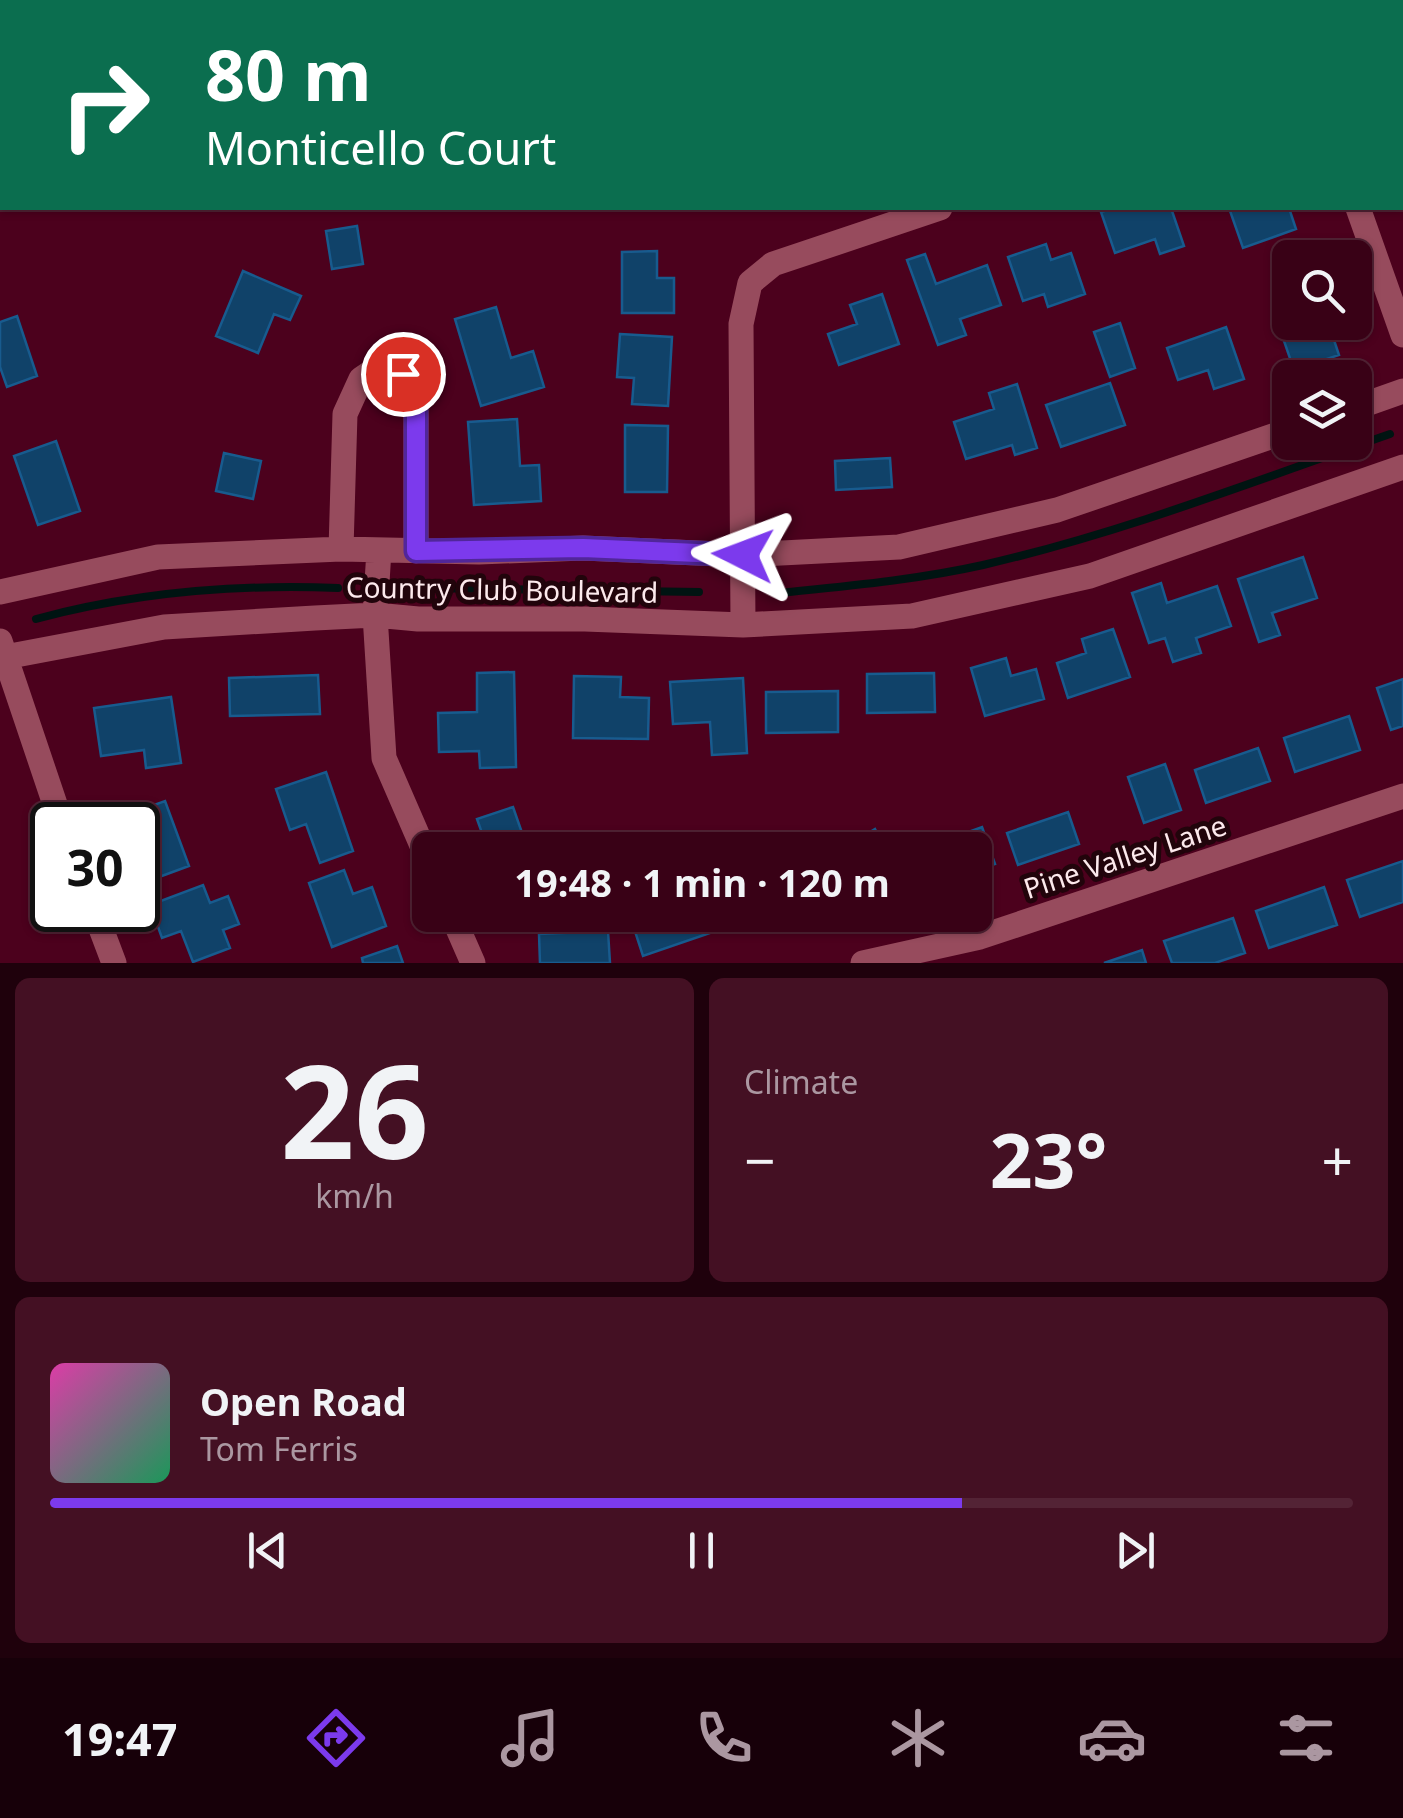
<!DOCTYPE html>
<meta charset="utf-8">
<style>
:root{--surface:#390116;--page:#441023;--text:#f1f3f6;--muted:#ab97a1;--line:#532335;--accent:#7c3aed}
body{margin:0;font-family:"Noto Sans",sans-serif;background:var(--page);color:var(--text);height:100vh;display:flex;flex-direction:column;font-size:38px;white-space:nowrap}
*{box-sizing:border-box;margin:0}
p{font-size:32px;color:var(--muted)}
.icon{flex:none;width:55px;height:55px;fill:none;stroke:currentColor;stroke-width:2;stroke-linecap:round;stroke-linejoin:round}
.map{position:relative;height:963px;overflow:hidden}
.sheet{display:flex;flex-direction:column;gap:15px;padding:15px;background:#1f010c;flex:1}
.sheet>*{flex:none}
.hud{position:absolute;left:0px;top:0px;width:1405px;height:210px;box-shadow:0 2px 8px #0004,0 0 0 2px var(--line);background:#0b6e4f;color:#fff;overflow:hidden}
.fabs{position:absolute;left:1272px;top:240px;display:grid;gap:20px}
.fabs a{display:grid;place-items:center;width:100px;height:100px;border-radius:15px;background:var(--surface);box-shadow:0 2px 8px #0004,0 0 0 2px var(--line);font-size:50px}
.speed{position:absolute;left:30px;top:802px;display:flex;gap:20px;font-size:50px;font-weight:700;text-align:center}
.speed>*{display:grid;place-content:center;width:130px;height:130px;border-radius:50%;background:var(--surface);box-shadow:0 2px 8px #0004,0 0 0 2px var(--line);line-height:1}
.speed .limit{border:5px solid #111;border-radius:15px;background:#fff;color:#111}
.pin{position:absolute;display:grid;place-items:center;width:85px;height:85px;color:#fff;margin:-42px;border:5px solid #fff;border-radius:50%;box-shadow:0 2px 10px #0007}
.me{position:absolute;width:110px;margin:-55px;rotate:273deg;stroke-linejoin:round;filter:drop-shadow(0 0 8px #0008)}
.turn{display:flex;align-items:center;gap:35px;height:210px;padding:0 40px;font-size:45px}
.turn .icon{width:130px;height:130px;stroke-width:2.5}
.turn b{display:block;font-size:70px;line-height:85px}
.big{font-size:75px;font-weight:700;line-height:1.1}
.sheet .card{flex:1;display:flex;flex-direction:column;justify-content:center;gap:15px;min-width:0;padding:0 35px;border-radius:15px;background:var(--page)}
.sheet .dial{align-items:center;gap:0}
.dial b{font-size:130px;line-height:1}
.song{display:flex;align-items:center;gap:30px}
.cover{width:120px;height:120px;border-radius:15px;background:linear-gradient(135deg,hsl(320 70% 55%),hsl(150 70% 35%))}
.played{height:10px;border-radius:5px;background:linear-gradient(90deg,var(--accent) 70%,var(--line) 70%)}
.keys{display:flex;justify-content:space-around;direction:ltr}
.heat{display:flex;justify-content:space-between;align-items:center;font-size:55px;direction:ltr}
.sheet .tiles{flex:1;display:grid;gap:15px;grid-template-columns:1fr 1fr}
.card:last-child{grid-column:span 2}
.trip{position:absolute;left:412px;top:832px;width:580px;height:100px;border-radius:15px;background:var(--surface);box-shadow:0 2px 8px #0004,0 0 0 2px var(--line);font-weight:700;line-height:100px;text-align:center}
.tab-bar{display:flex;height:160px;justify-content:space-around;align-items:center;background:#170009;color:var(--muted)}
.tab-bar .icon{width:70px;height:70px}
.tab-bar .on{color:var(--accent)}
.tab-bar b{font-size:45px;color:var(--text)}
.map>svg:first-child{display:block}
</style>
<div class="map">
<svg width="1403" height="963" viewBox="0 0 1403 963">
<rect width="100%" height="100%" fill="#4c011d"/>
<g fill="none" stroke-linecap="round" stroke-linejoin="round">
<!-- stream -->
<path stroke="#001412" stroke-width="8" d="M421,588L699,592
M778,593C847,586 916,580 983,565C1122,533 1255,481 1390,434
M36,619C136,592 235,584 338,588"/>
</g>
<!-- building -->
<path fill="#104269" stroke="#185b8e" stroke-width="2.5" d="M1115,208H1171L1184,246L1160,254L1155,239L1115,253L1101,212Z
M1229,208H1289L1296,229L1243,248Z
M357,226L363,264L332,269L326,231Z
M1046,244L1051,260L1071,253L1085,294L1048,307L1044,294L1023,301L1008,257Z
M657,251V278H674V313H622V252Z
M925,254L936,284L987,265L1001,305L960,319L966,335L938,345L907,260Z
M243,271L301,296L290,320L274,314L258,353L216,336Z
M882,294L899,344L839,365L828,334L857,324L850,305Z
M496,307L511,358L533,351L544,387L481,406L455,319Z
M1290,307V322H1328L1339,355L1294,370L1274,312Z
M17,316L37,376L7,387L0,367V322Z
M1120,323L1135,368L1110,377L1094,332Z
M1226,327L1244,379L1214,389L1208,370L1178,380L1167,348Z
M620,334L672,337L668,406L632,404L634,378L617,377Z
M1110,383L1125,425L1061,447L1046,405Z
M1017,384L1037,448L1015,455L1012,445L966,459L954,422L994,409L989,393Z
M517,419L520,466L539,465L541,501L474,505L468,422Z
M625,425L668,426L667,492H625Z
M56,441L80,511L38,525L14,456Z
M224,453L261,461L253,499L216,491Z
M890,458L892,487L836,490L835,461Z
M1303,557L1317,598L1272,613L1280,635L1259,642L1238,579Z
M1161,583L1167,603L1217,586L1231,626L1196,638L1201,653L1173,662L1165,638L1149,643L1132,593Z
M1113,629L1130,677L1068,698L1057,663L1086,653L1082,639Z
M1006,658L1011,676L1036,669L1044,699L985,716L971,668Z
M514,672L516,767L480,768L479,751L439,752L438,713L477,712V673Z
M934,673L935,712L867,713V674Z
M318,675L320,714L230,716L229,678Z
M574,676L621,677L620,697L649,698L648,739L573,738Z
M743,678L747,753L712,755L710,722L673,724L670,682Z
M1403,679V726L1391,730L1377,688Z
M838,691V732L766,733V692Z
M171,697L181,763L146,768L144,750L101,756L94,708Z
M1349,716L1360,750L1295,772L1284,738Z
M1258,748L1270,781L1206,803L1195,770Z
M1165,764L1181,810L1144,823L1128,777Z
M326,772L353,851L320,863L306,824L290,830L276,789Z
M165,801L189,866L140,884L138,876V825H133L129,814Z
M513,807L528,850H488L477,819Z
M1068,812L1079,844L1018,865L1007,833Z
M982,827L995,864L975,871V850H918Z
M875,829L887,850H841Z
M1403,861V902L1360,917L1347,880Z
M344,870L353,894L372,887L386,926L332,947L309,883Z
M203,885L210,903L228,896L239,924L223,930L230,948L193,962L181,931L162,938L150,905Z
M1324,887L1337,925L1269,948L1256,911Z
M704,915L710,933L643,956L630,916Z
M738,915H784L743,929Z
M1233,918L1245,953L1215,963H1172L1164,941Z
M608,931L610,963H540L539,934Z
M397,946L403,963H363L362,958Z
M1142,950L1146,963H1104Z"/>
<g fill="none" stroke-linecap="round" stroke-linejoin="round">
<!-- minor -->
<path stroke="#974b5d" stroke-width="25" d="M1355,408L1403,391
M341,549L345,414L361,379L383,364L403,374L416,411V551
M379,550L375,615L384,758L430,864
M0,592L158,557L341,549L479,552L583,548L743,555L899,547L1057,510L1290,430
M743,625L741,324L750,283L773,264L940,208
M0,641L62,825
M0,658L164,627L315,618L375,615L418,619H585L743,625L912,616L1090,576L1403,467
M94,910L114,963
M452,915L473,963
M863,963L980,937L1403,796"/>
<!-- tertiary -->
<path stroke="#974b5d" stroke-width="25" d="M1287,0V2
M1358,208L1403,335"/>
</g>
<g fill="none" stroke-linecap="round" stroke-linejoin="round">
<defs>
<path id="route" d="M403,374L416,411V551L583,548L743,555"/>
</defs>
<!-- route casing -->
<use href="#route" stroke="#51269a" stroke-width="25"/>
<!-- route -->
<use href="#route" stroke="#7c3aed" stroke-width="18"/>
</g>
<g text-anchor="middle" stroke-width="10" stroke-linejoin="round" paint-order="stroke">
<!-- street labels -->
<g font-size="28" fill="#fce9ec" stroke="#21040b">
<text transform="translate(502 590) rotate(1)" y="10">Country Club Boulevard</text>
<text transform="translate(1125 857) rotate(-18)" y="10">Pine Valley Lane</text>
</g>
</g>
</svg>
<div class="fabs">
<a><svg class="icon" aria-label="search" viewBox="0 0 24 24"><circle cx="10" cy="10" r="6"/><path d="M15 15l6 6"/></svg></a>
<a><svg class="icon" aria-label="layers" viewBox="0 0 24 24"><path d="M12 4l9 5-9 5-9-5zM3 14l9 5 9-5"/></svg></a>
</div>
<div class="speed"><div class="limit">30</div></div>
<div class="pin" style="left:403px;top:374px;background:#d93025"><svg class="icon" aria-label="arrive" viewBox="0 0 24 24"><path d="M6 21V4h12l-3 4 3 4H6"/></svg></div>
<svg class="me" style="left:743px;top:555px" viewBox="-20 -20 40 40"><path d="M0-17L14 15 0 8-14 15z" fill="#7c3aed" stroke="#fff" stroke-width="4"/></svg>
<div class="trip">19:48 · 1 min · 120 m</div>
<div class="hud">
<div class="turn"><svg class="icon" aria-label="right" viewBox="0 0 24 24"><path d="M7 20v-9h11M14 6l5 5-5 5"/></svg><div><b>80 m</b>Monticello Court</div></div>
</div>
</div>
<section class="sheet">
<div class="tiles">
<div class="card dial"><b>26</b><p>km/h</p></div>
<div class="card"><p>Climate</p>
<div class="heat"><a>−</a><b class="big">23°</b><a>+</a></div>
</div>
<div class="card">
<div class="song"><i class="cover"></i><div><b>Open Road</b><p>Tom Ferris</p></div></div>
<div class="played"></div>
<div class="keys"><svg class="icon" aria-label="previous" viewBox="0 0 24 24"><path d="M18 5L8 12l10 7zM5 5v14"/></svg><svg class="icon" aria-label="pause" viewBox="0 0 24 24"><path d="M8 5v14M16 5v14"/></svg><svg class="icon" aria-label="next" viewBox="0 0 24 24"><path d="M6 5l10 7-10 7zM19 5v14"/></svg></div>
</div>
</div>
</section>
<nav class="tab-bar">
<b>19:47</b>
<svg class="icon on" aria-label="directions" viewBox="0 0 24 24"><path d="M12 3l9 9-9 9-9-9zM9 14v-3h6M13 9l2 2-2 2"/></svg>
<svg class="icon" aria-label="music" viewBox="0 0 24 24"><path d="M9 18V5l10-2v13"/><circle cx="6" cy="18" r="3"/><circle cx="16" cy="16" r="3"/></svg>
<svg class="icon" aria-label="phone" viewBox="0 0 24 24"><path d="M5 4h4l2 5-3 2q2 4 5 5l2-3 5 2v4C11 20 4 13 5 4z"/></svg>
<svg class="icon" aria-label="climate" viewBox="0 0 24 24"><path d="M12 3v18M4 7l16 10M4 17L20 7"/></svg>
<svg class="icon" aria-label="car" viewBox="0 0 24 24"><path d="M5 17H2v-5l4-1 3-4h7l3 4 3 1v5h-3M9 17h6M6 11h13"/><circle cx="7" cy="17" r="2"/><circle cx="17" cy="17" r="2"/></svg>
<svg class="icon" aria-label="filters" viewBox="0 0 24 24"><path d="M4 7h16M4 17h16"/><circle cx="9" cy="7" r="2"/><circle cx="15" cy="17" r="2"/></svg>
</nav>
